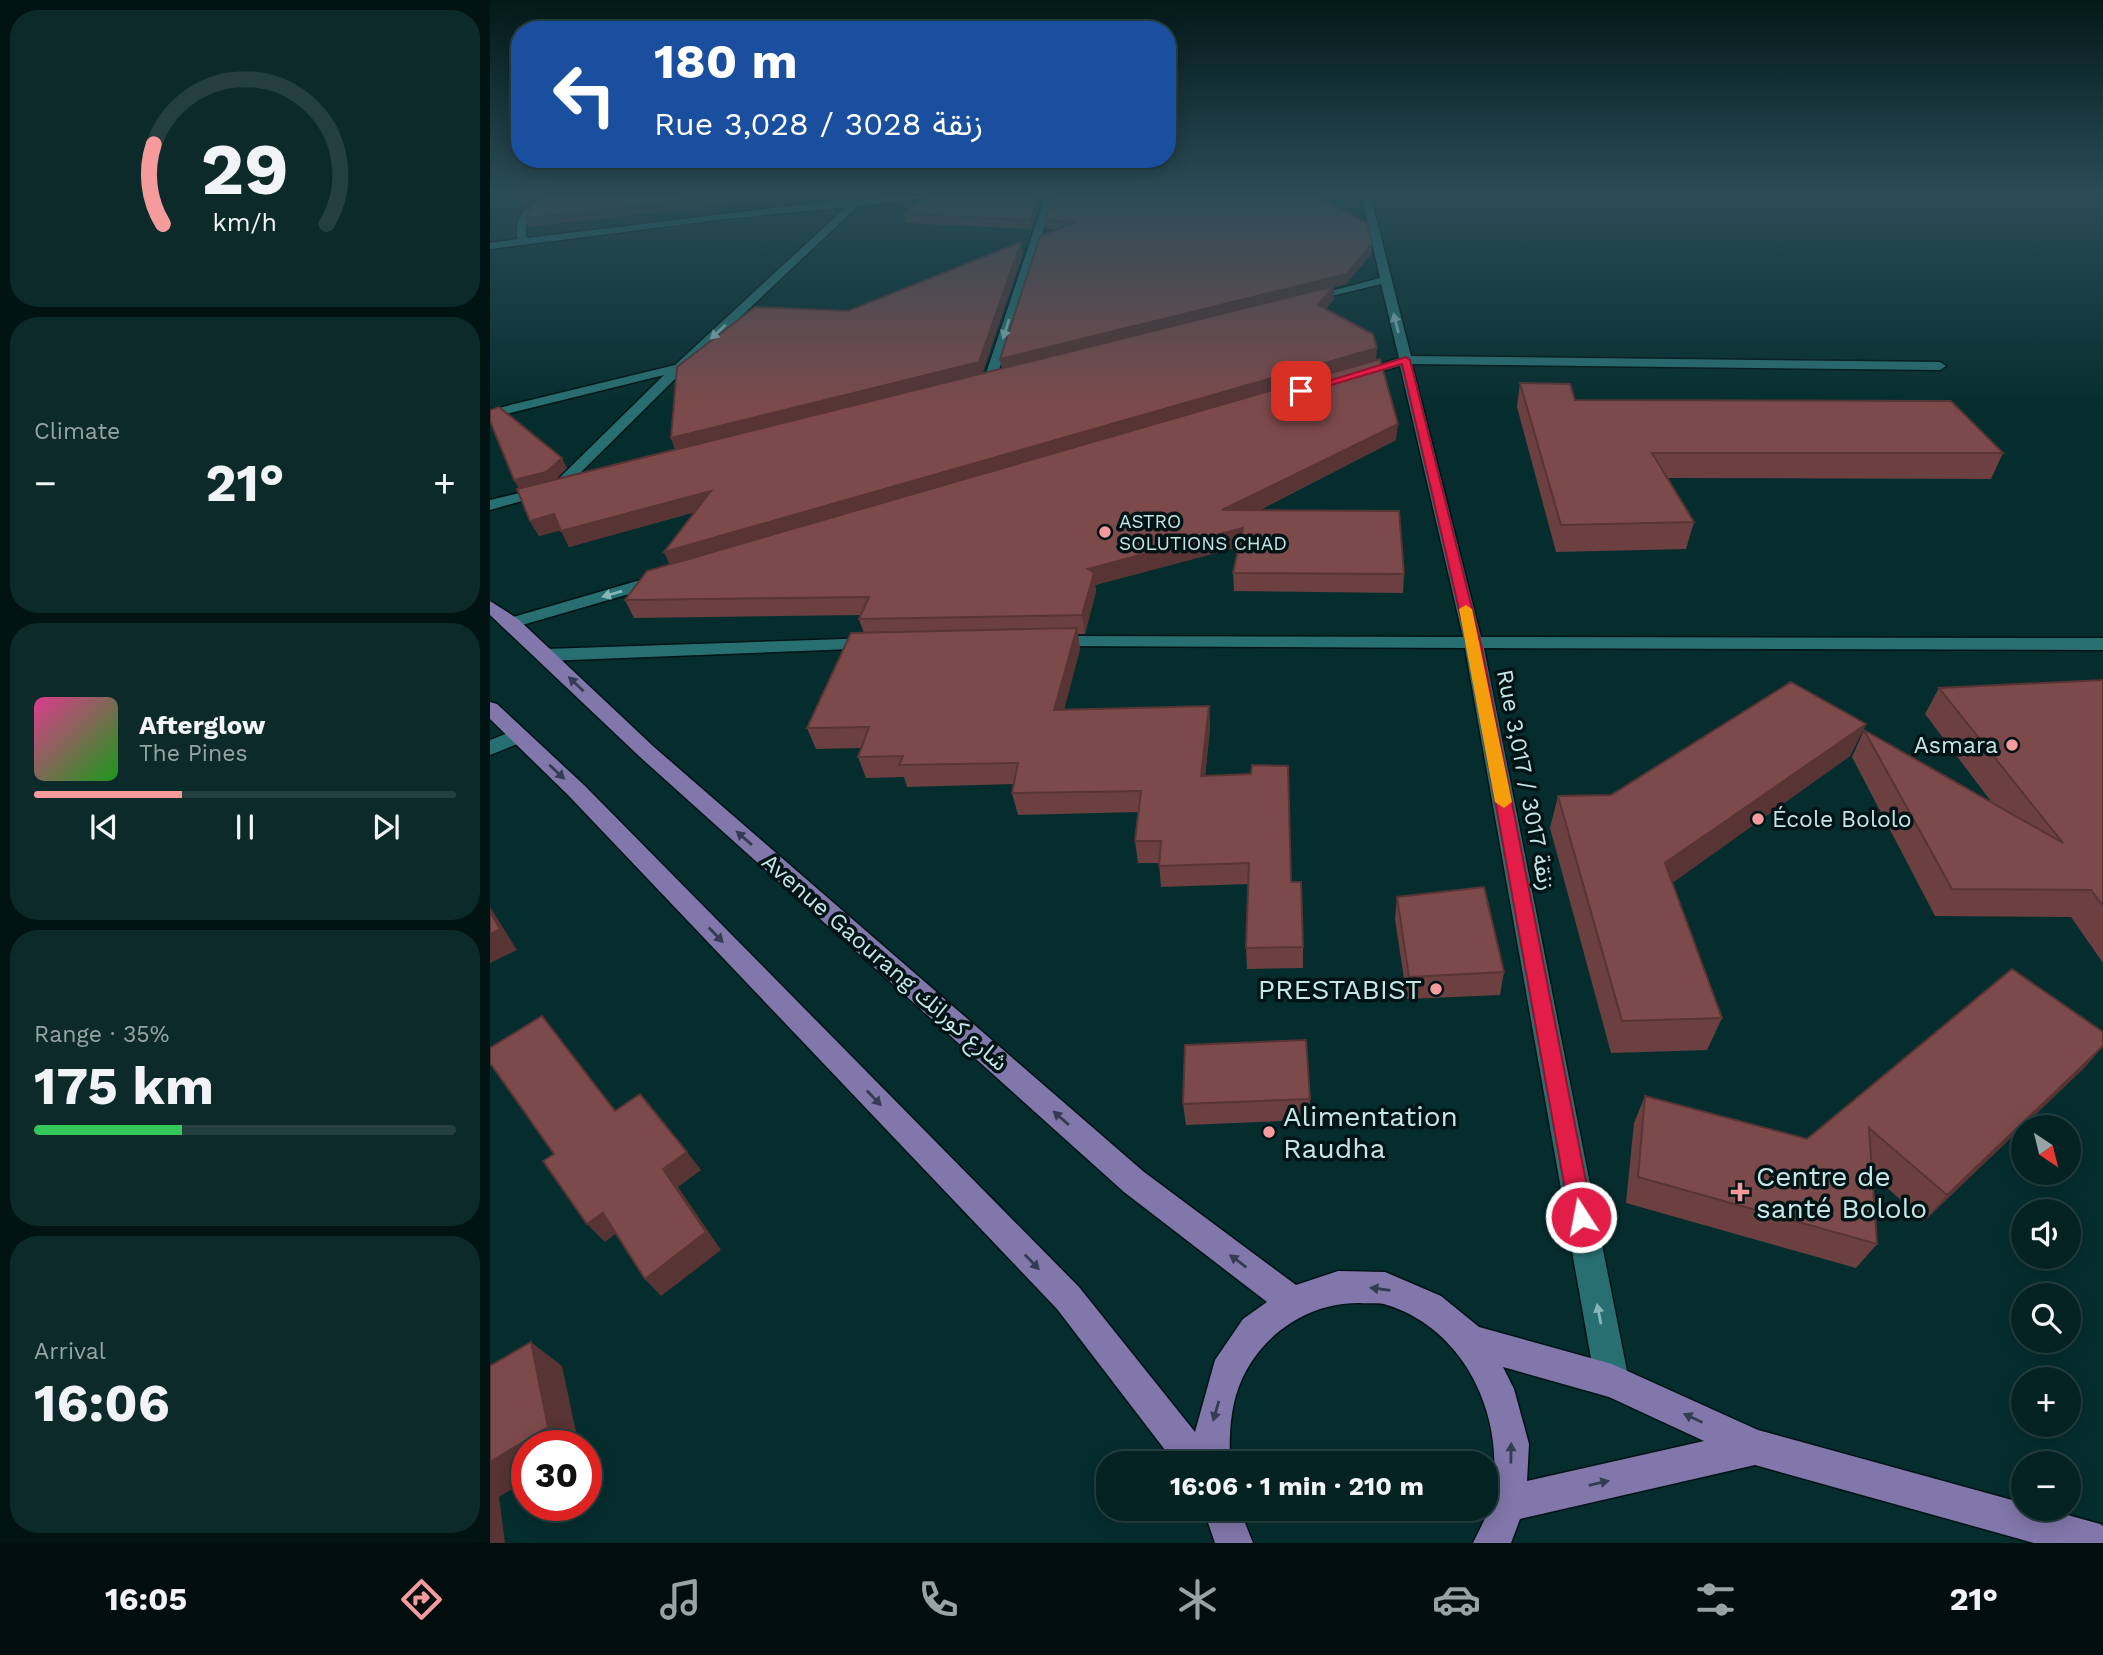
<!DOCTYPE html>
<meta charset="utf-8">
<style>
:root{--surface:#042222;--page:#0d2a2a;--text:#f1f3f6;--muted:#97a4a5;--line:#253f40;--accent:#f59b9c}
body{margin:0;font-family:"Work Sans","Noto Sans Arabic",sans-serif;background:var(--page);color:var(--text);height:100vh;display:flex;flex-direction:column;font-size:26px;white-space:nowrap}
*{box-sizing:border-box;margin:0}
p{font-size:23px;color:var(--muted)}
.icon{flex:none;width:38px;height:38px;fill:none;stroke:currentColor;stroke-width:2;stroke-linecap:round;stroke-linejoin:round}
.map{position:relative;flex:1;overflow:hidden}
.side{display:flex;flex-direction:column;gap:10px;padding:10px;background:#021313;width:490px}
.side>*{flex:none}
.top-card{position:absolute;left:21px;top:21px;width:665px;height:147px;border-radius:28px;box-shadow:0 4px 18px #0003,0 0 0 2px var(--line);background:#1a4fa0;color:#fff;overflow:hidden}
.needle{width:46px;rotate:145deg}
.controls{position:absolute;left:1521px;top:1115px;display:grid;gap:14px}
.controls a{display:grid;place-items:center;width:70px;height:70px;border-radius:50%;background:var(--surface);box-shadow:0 4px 18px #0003,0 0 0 2px var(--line);font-size:35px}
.speed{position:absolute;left:21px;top:1430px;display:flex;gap:14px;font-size:35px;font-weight:700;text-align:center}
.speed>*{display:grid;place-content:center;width:91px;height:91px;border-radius:50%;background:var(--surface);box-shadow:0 4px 18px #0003,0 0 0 2px var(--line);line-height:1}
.speed .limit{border:10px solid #d22;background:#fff;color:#111}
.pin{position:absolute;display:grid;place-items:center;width:60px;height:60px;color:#fff;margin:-30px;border-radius:14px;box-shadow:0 4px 10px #0006}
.me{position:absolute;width:77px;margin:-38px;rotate:349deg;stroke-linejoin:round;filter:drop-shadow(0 0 5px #0008)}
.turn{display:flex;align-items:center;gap:24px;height:147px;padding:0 28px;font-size:32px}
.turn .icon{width:91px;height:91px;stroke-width:2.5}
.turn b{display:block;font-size:49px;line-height:60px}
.big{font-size:52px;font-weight:700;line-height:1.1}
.side .tile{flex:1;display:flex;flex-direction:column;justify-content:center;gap:10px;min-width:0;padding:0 24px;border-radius:28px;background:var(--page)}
.side .dial{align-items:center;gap:0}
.dial svg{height:182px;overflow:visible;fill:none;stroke:var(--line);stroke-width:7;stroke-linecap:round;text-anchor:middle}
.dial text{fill:var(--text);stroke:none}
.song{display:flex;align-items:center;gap:21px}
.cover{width:84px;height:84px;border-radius:10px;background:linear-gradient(135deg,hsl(330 70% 55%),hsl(120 70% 35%))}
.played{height:7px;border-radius:4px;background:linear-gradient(90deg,var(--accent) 35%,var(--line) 35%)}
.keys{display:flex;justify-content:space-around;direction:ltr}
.heat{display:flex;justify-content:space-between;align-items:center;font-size:38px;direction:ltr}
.charge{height:10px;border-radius:5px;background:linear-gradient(90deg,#34c759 35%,var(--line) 0)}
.trip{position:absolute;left:606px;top:1451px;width:402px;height:70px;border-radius:28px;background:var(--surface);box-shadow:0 4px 18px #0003,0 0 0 2px var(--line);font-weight:700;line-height:70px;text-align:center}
.menu{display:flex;height:112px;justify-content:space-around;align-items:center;background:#020e0e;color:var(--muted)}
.menu .icon{width:49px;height:49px}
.menu .on{color:var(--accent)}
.menu b{font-size:32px;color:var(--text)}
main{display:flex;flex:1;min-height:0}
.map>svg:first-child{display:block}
</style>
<main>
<section class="side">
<div class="tile dial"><svg viewBox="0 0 100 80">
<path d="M14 69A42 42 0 1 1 86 69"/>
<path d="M14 69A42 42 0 0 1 10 34" stroke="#f59b9c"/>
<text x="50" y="56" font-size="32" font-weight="700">29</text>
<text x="50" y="72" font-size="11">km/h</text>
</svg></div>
<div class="tile"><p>Climate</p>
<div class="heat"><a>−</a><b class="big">21°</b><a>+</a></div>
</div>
<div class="tile">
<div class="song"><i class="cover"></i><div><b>Afterglow</b><p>The Pines</p></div></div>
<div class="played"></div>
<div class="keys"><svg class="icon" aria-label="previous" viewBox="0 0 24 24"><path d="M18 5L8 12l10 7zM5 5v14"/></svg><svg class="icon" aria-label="pause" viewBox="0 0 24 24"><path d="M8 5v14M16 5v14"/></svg><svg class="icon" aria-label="next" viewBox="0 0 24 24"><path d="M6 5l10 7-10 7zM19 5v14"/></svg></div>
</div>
<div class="tile"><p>Range · 35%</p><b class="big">175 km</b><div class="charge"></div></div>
<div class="tile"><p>Arrival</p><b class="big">16:06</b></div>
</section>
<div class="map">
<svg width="1613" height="1543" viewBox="0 0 1613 1543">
<rect width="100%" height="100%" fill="#062d2e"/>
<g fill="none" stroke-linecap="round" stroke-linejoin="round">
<defs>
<path id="minor" d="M55,194H66C51,207 32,215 37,238L368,198L468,194L368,206L193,371L74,489L0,510V500L62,485L174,375L0,418V410L185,365L356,207L235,219L0,249V243L28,239C22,217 38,205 55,194Z
M556,194H565L506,379L500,383L495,382L494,379Z
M871,194H880L921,356L1450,362L1456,366L1450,370L922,364L991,637L1613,638V650L994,648L1139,1381L1134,1393L1122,1398L1110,1393L1105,1381L975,648L561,646L552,641L561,636L973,637L910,366L867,378L861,374L909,358L891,284L817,302L811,299L890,278Z
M171,574L177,575L180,579L177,583L22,628L13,623L16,619Z
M382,638L388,640L391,644L388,648L55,661L46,655L55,649Z
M28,729L35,731L38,736L35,741L0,755V740Z"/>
<path id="major" d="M0,601L28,619L164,747L654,1172L806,1285L848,1271L895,1272L951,1296L989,1327L1122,1364L1268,1430L1533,1503V1508H1552L1610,1524L1613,1526V1543H1544L1265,1465L1030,1519L1021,1543H983C989,1530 997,1517 1000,1504C1019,1424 978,1330 897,1305C889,1302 879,1304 870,1303C820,1302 773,1333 752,1379C740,1405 739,1435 740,1463H685L567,1309L78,795L0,719V702L7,704L94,785L589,1287L705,1432L725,1360L753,1319L777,1302L634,1192L150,757L0,615ZM1013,1367L1119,1397L1214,1441L1037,1481L1039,1444L1024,1389Z
M713,1508H749L763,1543H725Z"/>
</defs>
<!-- minor casing -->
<use href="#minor" stroke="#011314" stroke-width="3"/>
<!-- major casing -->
<use href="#major" stroke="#011314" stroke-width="3"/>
<!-- minor -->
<use href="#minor" fill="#286f72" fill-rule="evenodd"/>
<!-- major -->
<use href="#major" fill="#8177aa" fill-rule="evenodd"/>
</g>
<!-- wall -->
<path fill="#6c4040" d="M440,194H553L541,229L416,223L414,214Z
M564,194L882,243V253L856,284L844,287V299L836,309L886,360L906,440L768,511L914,574L913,593L744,591L743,573L748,547L605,585L606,591L595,634H588L590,649L574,710L719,706L720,728L715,776L801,882L813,947V968L757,969L756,948L758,884L671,887L669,863H648L645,841L648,812L528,815L522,793L524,784L417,787L414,777L376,778L368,757L371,748L326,749L317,728L374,633L369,619L371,615L144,618L135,600L180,564L174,552L205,512L79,547L71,530L49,536L40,521L29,488L24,480L77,468L65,479L185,449L181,438L358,311L531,242L533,253L492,373L512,368L510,359L566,230L556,229L555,220Z
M1030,383L1085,400L1513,453L1501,479L1178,478L1204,522L1196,549L1066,552L1027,407Z
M1613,680V963L1581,917L1445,916L1362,757L1374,730L1503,804L1435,714L1449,688Z
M1376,724L1360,756L1182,883L1232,1018L1217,1050L1121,1053L1060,828L1068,796L1121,795Z
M907,897L1014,972L1010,995L917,999L905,919Z
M1596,1066L1434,1221L1382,1174L1387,1244L1366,1268L1136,1203L1144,1123L1155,1096L1317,1139Z
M820,1099L819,1120L696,1125L693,1104Z"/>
<!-- shaded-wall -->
<path fill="#583434" d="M36,194H50L33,209L29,200Z
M253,194H335L39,227L35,218Z
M549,194H553L541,229L540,220Z
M531,242L533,253L492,375L186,451L181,438Z
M882,243V253L856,284L844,287V299L828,318L512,369L510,359Z
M887,348L886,362L181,568L174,552Z
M908,424L906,440L733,528L732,510Z
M72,458L77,468L62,483L30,490L24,480Z
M221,491L227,506L79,547L71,531Z
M64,514L72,530L49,536L40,521Z
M753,528V546L605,585L606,591L595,634L592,615L598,569Z
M587,628L590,649L568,732L564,710Z
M719,706L720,728L713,797L711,776Z
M1376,724L1360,756L1164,896L1175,863Z
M0,907L27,950L0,963Z
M52,1016L68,1036L141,1130L125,1111Z
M1613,1046L1596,1066L1434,1221L1457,1195Z
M197,1152L211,1170L188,1187L231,1250L171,1296L155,1279L173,1169Z
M113,1213L130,1230L115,1242L97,1224Z
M41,1342L72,1366L89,1446H37V1480L9,1497L15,1543H0V1462Z"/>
<!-- building -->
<path fill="#7d4a4b" stroke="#583434" stroke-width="2" d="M29,194H36L29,200Z
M55,194H253L35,218L42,205Z
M440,194H549L540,220L414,214Z
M564,194H824L877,223L882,243L857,274L510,359L550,236L586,222L555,220Z
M531,242L489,362L181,438L187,367L265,307L358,311Z
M844,286L828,305L883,334L887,348L174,552L221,491L71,531L64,514L40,521L27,489Z
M890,359L908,424L732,510L909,511L914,574L743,573L753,528L598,569L604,573L592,615L369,619L379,597L135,600L157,571Z
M1030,383L1080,384L1085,400L1461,401L1513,453H1162L1204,522L1071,525Z
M9,407L72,458L56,472L24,480L0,421V410Z
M587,628L564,710L719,706L711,776L761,774L762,765L798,766L801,882H811L813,947L756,948L759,863L669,866L671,841H645L651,791L522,793L528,763L409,765L413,756L368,757L379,727L317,728L361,633Z
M1613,680V906L1601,890L1462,889L1374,730L1573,843L1449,688Z
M1301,682L1376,724L1175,863L1232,1018L1132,1021L1068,796L1121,795Z
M994,887L1014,972L919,977L907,897Z
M0,912L10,929L0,934Z
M1522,969L1613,1032V1046L1457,1195L1379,1128L1387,1244L1148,1177L1155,1096L1317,1139Z
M52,1016L125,1111L150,1094L197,1152L173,1169L216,1232L155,1279L113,1213L97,1224L53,1161L64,1154L0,1063V1048Z
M816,1040L820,1099L693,1104L695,1045Z
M41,1342L58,1427L0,1462V1366Z"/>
<!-- one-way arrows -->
<defs><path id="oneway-solid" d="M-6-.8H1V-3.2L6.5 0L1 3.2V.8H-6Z" transform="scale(1.75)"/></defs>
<g fill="#86b6b8">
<use href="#oneway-solid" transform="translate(906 323) rotate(-104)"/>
<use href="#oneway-solid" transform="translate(516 329) rotate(108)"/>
<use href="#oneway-solid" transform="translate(228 332) rotate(137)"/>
<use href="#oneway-solid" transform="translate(122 594) rotate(164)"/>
<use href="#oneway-solid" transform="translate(1109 1314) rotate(-101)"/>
</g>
<g fill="#343c51">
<use href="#oneway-solid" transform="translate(86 684) rotate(-136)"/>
<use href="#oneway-solid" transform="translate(67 772) rotate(43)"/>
<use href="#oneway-solid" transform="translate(254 838) rotate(-139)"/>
<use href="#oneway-solid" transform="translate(226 935) rotate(46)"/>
<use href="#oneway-solid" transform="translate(384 1098) rotate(46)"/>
<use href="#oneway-solid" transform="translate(571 1118) rotate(-139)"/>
<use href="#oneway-solid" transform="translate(748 1261) rotate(-143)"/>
<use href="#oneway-solid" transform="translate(542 1262) rotate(46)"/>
<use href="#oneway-solid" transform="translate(890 1289) rotate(-172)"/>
<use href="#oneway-solid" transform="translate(726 1411) rotate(106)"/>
<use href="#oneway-solid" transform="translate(1203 1418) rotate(-155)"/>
<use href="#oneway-solid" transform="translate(1021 1453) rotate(-89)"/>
<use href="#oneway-solid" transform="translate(1109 1483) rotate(-13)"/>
</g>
<!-- sky -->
<linearGradient id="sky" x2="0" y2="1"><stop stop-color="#031919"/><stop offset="0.47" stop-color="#2a4c57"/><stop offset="1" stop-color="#2a4c57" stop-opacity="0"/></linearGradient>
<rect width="1613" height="410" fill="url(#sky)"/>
<!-- route -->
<path fill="#e11d48" stroke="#92132f" stroke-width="2" d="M916,357L920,360L991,644L1103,1217L1099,1225L1091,1228L1083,1225L1080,1217L977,644L912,364L814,393L806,391Z"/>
<!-- slow -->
<path fill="#f59e0b" d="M976,605L982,609L1022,802L1014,808L1005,802L969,609Z"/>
<!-- markers -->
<g fill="#f59b9c" stroke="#001415" stroke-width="2.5">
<circle cx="615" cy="532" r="7"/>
<circle cx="1522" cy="745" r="7"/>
<circle cx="1268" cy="819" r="7"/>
<circle cx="946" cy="989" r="7"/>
<circle cx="779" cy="1132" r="7"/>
<path d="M1246.5 1181.5h7v7h7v7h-7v7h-7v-7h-7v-7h7z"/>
</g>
<g text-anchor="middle" stroke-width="7" stroke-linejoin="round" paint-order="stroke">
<!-- far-poi labels -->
<g font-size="19" fill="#c5e6e7" stroke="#001415" text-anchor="start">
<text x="629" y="528">ASTRO<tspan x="629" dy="22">SOLUTIONS CHAD</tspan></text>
</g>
<!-- poi labels -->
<g font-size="23" fill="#c5e6e7" stroke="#001415" text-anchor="end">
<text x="1508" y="753">Asmara</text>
<text x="1282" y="827" text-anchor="start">École Bololo</text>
</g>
<!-- street labels -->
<g font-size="23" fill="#c5e6e7" stroke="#001415">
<text transform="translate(1036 780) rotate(79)" y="8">Rue 3,017 / زنقة 3017</text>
<text transform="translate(395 962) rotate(41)" y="8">Avenue Gaourang شارع كورانك</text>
</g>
<!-- near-poi labels -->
<g font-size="28" fill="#c5e6e7" stroke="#001415" text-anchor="start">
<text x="932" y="999" text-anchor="end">PRESTABIST</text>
<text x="793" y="1126">Alimentation<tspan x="793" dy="32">Raudha</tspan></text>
<text x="1266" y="1186">Centre de<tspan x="1266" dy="32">santé Bololo</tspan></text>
</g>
</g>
</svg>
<div class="controls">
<a><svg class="needle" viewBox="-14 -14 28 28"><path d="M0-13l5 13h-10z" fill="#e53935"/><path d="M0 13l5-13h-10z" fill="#97a4a5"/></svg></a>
<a><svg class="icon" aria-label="sound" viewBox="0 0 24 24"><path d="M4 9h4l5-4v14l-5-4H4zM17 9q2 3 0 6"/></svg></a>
<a><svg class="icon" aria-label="search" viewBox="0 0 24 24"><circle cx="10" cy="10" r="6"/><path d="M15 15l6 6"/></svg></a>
<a>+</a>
<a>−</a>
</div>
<div class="speed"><div class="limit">30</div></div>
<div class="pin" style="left:811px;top:391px;background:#d93025"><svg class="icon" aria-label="arrive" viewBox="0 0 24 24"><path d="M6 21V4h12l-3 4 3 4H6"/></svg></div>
<svg class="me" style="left:1091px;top:1217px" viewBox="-20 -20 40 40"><circle r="17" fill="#e11d48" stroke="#fff" stroke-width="3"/><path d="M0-11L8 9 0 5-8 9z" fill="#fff"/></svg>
<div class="trip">16:06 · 1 min · 210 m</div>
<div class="top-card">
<div class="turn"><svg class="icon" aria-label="left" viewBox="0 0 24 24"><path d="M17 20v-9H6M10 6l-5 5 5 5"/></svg><div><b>180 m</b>Rue 3,028 / زنقة 3028</div></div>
</div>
</div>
</main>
<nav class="menu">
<b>16:05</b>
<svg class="icon on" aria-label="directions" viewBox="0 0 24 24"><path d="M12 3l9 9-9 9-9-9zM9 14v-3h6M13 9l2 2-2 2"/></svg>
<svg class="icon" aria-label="music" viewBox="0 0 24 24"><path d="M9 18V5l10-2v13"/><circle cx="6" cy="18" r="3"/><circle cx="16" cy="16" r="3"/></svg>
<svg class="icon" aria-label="phone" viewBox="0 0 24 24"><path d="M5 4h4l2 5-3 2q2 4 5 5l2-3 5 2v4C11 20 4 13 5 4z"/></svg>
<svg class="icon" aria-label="climate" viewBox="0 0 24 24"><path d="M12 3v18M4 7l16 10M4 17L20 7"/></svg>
<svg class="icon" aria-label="car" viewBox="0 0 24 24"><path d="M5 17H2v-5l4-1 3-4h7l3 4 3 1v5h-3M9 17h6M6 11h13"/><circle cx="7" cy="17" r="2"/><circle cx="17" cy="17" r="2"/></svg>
<svg class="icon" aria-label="filters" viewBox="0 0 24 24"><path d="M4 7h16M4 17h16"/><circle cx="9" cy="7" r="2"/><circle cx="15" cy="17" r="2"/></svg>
<b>21°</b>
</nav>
